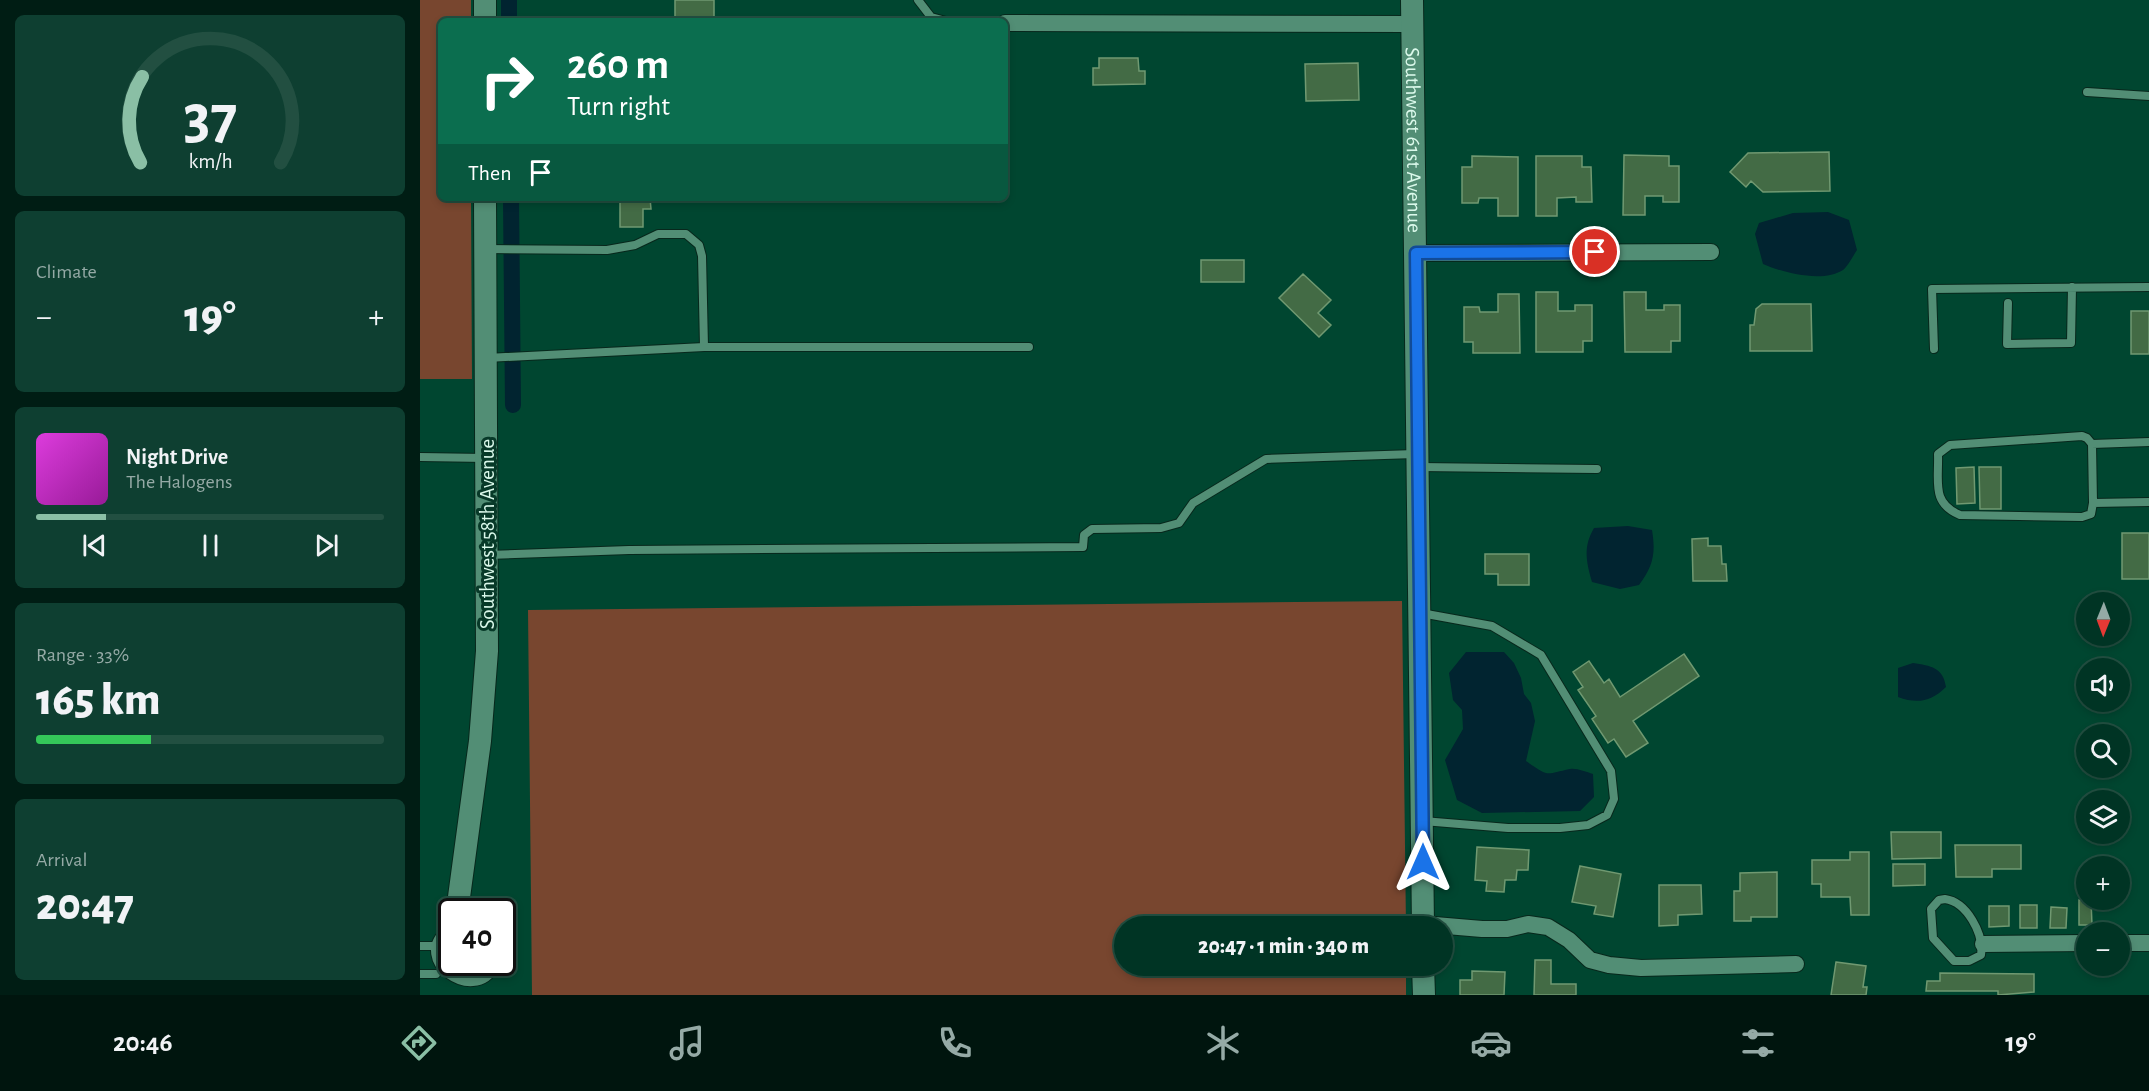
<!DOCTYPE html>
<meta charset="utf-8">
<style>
:root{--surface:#003424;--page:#0e3f31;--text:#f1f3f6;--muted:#95aaa6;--line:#224f41;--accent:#8abfa5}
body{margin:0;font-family:"Alegreya Sans",sans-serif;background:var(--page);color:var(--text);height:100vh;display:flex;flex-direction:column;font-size:22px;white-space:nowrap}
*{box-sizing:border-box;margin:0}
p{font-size:20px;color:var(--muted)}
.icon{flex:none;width:33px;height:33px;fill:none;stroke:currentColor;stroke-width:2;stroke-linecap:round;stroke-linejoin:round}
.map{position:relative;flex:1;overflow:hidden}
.drawer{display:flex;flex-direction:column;gap:15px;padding:15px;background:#001d14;width:420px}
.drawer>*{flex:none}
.banner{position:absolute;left:18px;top:18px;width:570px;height:183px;border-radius:9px;box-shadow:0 3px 9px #0003,0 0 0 2px var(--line);background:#0b6e4f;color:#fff;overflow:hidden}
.needle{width:39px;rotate:181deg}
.tools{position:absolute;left:1656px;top:592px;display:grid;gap:12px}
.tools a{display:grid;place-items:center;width:54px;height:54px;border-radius:50%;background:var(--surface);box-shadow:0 3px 9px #0003,0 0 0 2px var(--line);font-size:30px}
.speed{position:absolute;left:18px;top:898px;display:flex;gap:12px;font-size:30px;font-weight:700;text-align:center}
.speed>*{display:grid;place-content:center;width:78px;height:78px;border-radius:50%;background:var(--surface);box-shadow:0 3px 9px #0003,0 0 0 2px var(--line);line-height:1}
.speed .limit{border:3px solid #111;border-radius:9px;background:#fff;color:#111}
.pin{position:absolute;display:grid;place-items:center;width:51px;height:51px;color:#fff;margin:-26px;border:3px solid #fff;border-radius:50%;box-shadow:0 2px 6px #0007}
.me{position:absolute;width:66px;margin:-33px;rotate:0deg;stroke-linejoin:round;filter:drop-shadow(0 0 4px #0008)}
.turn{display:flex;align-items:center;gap:21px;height:126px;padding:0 30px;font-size:27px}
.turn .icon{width:78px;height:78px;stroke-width:2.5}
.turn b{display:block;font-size:42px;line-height:51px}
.then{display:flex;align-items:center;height:57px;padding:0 30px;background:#0003;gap:12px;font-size:22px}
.big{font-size:45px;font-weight:800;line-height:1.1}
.drawer .tile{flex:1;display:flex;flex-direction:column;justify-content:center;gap:9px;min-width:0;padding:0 21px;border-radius:9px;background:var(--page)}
.drawer .dial{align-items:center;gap:0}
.dial svg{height:156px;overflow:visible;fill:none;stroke:var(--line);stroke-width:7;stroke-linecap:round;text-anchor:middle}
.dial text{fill:var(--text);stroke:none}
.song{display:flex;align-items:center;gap:18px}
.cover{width:72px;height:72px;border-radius:9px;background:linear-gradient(135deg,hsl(300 70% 55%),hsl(300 70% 35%))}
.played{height:6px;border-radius:3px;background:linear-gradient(90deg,var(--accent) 20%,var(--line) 20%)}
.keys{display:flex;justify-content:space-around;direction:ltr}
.heat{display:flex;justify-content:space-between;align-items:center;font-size:33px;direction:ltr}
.charge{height:9px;border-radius:4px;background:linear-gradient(90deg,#34c759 33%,var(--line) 0)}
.trip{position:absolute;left:694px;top:916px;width:339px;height:60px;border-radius:30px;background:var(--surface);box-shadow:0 3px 9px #0003,0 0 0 2px var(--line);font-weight:800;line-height:60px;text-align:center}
.tabs{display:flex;height:96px;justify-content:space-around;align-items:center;background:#00150e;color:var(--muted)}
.tabs .icon{width:42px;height:42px}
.tabs .active{color:var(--accent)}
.tabs b{font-size:27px;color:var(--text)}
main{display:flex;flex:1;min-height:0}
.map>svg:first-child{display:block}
</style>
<main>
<section class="drawer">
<div class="tile dial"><svg viewBox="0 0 100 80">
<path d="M14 69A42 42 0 1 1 86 69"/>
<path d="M14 69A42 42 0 0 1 15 25" stroke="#8abfa5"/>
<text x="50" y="56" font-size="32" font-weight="700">37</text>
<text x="50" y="72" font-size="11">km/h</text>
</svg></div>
<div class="tile"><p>Climate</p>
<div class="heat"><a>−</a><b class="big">19°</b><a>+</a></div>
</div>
<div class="tile">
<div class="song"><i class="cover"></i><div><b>Night Drive</b><p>The Halogens</p></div></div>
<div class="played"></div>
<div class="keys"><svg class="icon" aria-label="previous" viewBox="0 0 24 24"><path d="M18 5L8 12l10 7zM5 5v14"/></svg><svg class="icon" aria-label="pause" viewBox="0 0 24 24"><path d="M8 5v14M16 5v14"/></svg><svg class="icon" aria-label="next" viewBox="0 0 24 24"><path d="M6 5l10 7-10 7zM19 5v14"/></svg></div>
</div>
<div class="tile"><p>Range · 33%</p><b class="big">165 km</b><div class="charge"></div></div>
<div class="tile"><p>Arrival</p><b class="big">20:47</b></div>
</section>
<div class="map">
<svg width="1729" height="995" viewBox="0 0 1729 995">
<rect width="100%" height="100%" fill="#004630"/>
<!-- green -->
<path fill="#78462f" d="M0,0H51V21H21V198H51L52,379H0Z
M982,601L986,927H705V966H986V995H112L108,610Z"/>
<!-- water -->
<path fill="#012430" d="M1408,212L1429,220L1437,250C1433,256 1428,266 1423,270C1403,283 1363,273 1343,264L1335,234L1339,223L1373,213Z
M1208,526L1232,530C1236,554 1233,566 1219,585L1200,589L1172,582C1166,561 1163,547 1174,528Z
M1046,652H1084L1094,663L1101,678L1104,694L1111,703L1115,721L1106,761C1130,778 1125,774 1150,769C1157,768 1166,772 1173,774L1174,797L1160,811L1062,813L1037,800L1025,760L1043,729L1042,710L1033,700L1029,673Z
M1493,663C1511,666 1523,667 1526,687C1511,702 1497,704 1478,697V668Z"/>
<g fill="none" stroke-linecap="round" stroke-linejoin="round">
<!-- canal -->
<path stroke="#012430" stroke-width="16" d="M89,0V21
M91,198L93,405"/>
</g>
<!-- building -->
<path fill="#436b45" stroke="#709971" stroke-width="1.5" d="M255,0H294V19H255Z
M679,58H718L719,71H725V84L673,85V68H679Z
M938,63L939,100L886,101L885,64Z
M1409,152L1410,191L1343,192L1331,181L1326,187L1310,172L1328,153Z
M1204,155L1249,156V166H1259V202H1243V196H1225V215H1203Z
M1052,156L1098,157V216H1078V198H1059L1058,203H1042V167H1052Z
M1116,156H1162V167H1171L1172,202H1156V197L1137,198V216H1116Z
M200,198H230L231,209H223V227H200Z
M781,260H824V282H781Z
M883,274L911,300L898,313L911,325L899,337L859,298Z
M1116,292H1138V311H1155V305H1172V341H1163V352H1116Z
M1204,292H1226V310H1244V305H1260V341H1251V352H1205Z
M1078,294H1099L1100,353H1053V342H1044V307H1059L1060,312H1078Z
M1342,304H1391L1392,351H1330V325H1334L1336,309Z
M1711,311H1729V354H1711Z
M1554,467L1555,503L1537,504L1536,468Z
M1559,467H1581V509H1560Z
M1702,533H1729V579H1702Z
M1288,538V546H1301L1302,564H1306L1307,581H1273L1272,539Z
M1065,554H1109V585H1078V574H1065Z
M1264,654L1279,676L1213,721L1228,743L1206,757L1194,739L1188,743L1172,719L1176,716L1158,690L1163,687L1153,672L1169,661L1184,683L1189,679L1200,697Z
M1471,832H1521V858L1472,859Z
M1535,845H1601V869H1572V877H1536Z
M1057,847L1109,850L1108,870H1097L1096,880H1085L1084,892L1066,891L1067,881L1055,880Z
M1430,852H1449V915H1431L1430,897H1401V884H1392V860H1430Z
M1473,864H1505V885L1473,886Z
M1160,866L1201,874L1193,917L1174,914L1176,906L1152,902Z
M1357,872V917H1331V921H1314V891H1320V873Z
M1239,885H1281L1282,914L1258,915V925L1239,926Z
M1659,900H1671L1672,925H1659Z
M1600,905H1617V928H1600Z
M1569,906H1589V926L1569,927Z
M1631,907L1647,908L1646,928H1630Z
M1115,960H1131V984H1156V995H1114Z
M1416,962L1446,966L1443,987H1447L1446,995H1411Z
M1052,971L1085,972L1084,995H1040V980H1052Z
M1520,973L1614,974V992L1578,995V991H1506L1507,981H1520Z"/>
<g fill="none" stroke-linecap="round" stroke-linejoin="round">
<defs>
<path id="lane" d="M498,0L511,17L526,21
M1667,92L1729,96
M66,249L187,250L215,245L238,234H266L279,245L282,256L284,347
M1588,303L1587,344L1651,343L1652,287
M1514,349L1512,289L1729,287
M67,358L284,347H609
M1729,442L1672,444L1673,503L1729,502
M1672,444L1667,438L1662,436L1530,445L1518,454C1519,482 1511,503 1540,515L1662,517L1671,514L1673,503
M0,457L66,458
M999,467L1177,469
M68,555L209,550L663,547L664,535L672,529L741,528L759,523L773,503L846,459L995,454
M1001,613L1072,626L1121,655L1191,771L1194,799L1187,815L1168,825L1140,828H1088L1003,821
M1525,899C1547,902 1564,934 1561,955L1549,961H1534L1513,938L1511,909L1519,900Z
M0,946H17
M0,974H16"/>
<path id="street" d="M585,23L993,24
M996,253L1291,252
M1003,924L1062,929H1087L1108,924L1128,927L1149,940L1170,960L1189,965L1221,968L1376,964
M1700,943H1729
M1563,944L1666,943"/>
<g id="secondary">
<path d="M65,0V21"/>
<path id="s1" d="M992,0L1003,927"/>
<path d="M37,912L60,741L67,651L65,198"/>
<path d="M32,935C0,956 54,995 69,963"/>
<path d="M1003,966L1004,995"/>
</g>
</defs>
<!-- lane casing -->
<use href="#lane" stroke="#07281c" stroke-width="10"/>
<!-- street casing -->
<use href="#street" stroke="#07281c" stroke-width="18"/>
<!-- secondary casing -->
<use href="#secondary" stroke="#07281c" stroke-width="24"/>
<!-- lane -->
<use href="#lane" stroke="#528e75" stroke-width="8"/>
<!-- street -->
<use href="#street" stroke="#528e75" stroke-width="16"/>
<!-- secondary -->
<use href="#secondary" stroke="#528e75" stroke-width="22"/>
</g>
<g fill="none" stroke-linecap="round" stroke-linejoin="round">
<defs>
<path id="route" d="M1003,862L996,253L1175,252"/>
</defs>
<!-- route casing -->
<use href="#route" stroke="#114b97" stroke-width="15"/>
<!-- route -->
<use href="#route" stroke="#1a73e8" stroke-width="10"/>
</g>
<g text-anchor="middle" stroke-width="6" stroke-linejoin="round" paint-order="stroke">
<!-- street labels -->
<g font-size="21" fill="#dbf9eb" stroke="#073928">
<text dy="7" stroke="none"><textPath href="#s1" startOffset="140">Southwest 61st Avenue</textPath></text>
<text transform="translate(67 534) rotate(-90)" y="7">Southwest 58th Avenue</text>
</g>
</g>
</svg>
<div class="tools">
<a><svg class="needle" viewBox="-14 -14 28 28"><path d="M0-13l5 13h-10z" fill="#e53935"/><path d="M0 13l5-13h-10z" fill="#95aaa6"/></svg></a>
<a><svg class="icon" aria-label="sound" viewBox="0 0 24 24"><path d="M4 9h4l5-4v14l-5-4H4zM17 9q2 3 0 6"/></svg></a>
<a><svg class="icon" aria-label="search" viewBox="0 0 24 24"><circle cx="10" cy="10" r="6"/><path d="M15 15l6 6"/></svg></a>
<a><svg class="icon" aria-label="layers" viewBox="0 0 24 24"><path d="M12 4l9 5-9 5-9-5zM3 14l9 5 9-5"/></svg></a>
<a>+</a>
<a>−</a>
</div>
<div class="speed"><div class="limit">40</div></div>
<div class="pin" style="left:1175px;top:252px;background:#d93025"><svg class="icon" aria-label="arrive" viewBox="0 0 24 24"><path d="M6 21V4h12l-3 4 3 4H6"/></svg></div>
<svg class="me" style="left:1003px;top:862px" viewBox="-20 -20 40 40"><path d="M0-17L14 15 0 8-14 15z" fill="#1a73e8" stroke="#fff" stroke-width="4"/></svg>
<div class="trip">20:47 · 1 min · 340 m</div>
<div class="banner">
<div class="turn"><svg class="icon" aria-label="right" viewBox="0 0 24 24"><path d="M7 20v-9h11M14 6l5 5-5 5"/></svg><div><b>260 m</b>Turn right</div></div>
<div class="then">Then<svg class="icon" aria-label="arrive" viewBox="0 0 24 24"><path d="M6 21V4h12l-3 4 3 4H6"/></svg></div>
</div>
</div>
</main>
<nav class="tabs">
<b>20:46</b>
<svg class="icon active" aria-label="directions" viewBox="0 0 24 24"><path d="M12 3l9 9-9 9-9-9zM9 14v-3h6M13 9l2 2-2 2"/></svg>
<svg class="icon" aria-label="music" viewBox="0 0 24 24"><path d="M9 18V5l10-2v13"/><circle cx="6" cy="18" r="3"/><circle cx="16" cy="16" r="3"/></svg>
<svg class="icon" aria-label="phone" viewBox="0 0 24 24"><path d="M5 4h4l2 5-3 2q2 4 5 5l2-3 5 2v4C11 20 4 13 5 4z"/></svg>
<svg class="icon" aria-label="climate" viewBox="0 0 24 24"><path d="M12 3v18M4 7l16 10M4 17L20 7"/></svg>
<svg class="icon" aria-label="car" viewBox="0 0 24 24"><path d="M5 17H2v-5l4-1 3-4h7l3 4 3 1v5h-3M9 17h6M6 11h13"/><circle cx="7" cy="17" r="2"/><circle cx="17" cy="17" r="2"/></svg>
<svg class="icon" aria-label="filters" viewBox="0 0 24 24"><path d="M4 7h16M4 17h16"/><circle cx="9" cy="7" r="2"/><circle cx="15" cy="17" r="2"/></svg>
<b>19°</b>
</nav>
